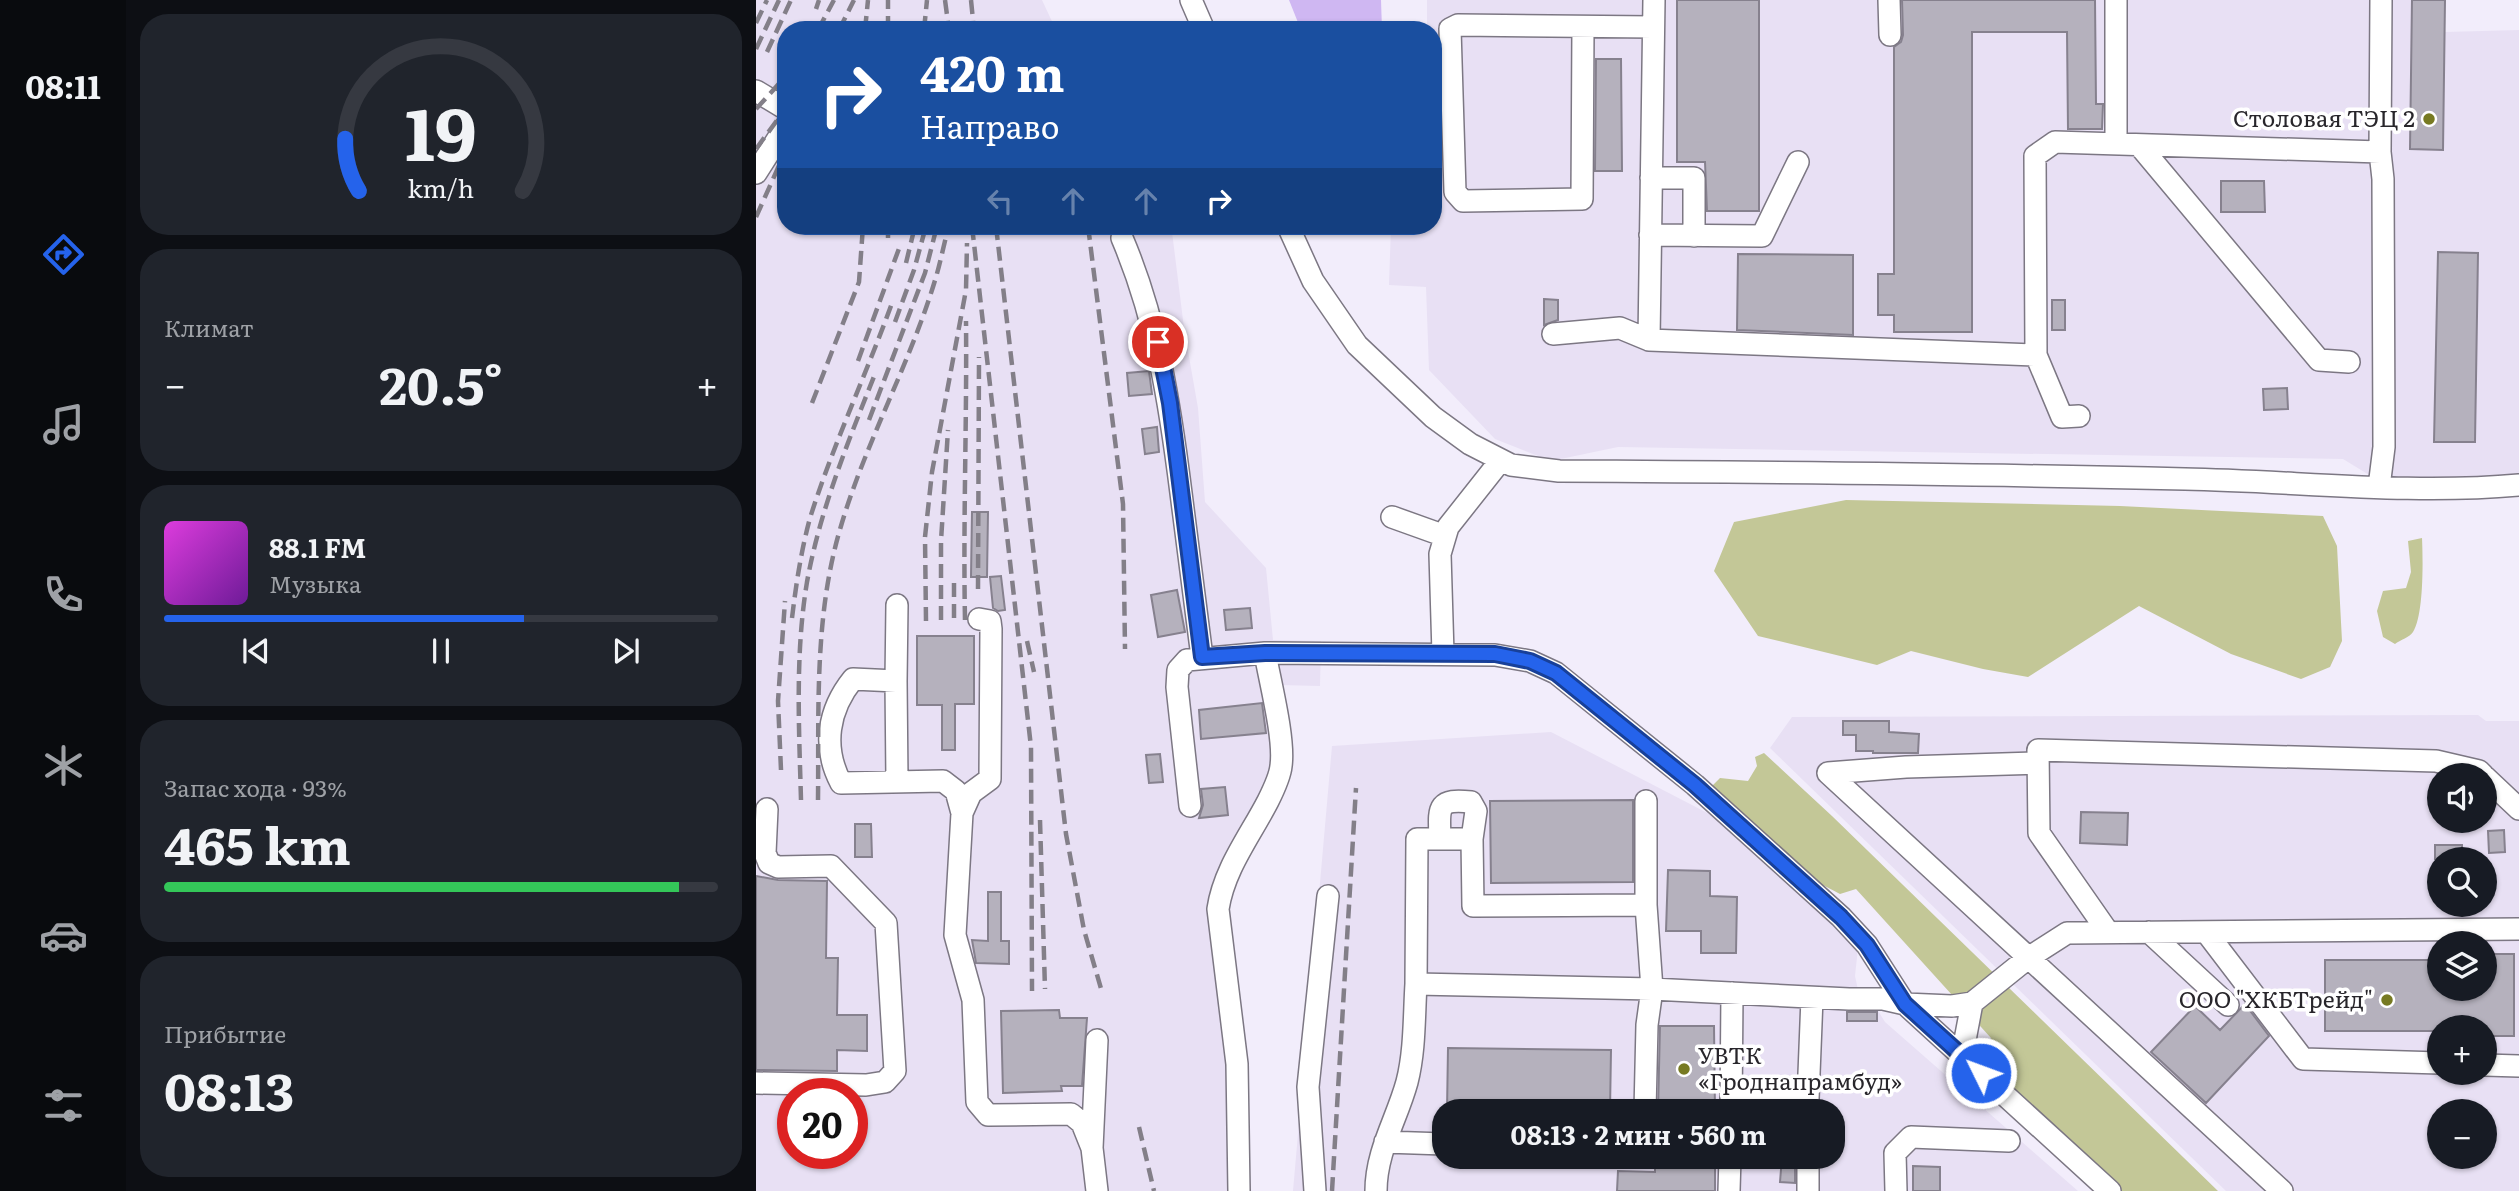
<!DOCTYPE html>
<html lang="ru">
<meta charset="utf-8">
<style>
:root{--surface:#171b24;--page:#20242c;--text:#f1f3f6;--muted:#9ea1a6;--line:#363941;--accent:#2563eb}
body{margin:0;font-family:Literata,serif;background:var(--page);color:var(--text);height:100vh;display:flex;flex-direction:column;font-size:26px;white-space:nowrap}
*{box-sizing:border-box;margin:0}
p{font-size:23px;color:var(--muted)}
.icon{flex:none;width:38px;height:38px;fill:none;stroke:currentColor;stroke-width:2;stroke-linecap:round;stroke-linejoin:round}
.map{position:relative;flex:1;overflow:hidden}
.details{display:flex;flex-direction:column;gap:14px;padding:14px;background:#0d0f14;width:630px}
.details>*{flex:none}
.hud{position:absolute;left:21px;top:21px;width:665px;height:214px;border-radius:28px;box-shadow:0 2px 5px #0004;background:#1a4fa0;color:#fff;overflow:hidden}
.tools{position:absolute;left:1671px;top:763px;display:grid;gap:14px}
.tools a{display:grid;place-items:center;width:70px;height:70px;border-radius:50%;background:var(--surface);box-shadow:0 2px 5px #0004;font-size:35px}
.speed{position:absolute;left:21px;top:1078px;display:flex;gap:14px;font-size:35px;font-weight:700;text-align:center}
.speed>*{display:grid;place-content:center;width:91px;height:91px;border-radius:50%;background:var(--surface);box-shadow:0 2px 5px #0004;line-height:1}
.speed .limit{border:10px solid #d22;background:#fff;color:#111}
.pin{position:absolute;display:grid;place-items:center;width:60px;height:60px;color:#fff;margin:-30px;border:4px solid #fff;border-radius:50%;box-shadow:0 2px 7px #0007}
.me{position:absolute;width:77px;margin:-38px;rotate:312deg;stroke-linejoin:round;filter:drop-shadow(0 0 5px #0008)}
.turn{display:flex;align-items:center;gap:24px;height:147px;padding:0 28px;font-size:32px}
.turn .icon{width:91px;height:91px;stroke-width:2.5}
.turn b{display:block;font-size:49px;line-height:60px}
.lanes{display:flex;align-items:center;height:66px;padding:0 28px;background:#0003;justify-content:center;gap:35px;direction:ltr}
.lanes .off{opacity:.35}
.big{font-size:52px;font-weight:700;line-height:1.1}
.details .widget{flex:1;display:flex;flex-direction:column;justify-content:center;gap:10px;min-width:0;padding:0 24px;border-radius:28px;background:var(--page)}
.details .dial{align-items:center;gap:0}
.dial svg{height:182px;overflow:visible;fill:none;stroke:var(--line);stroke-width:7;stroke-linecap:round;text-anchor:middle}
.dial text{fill:var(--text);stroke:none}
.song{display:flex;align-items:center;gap:21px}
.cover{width:84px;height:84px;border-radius:10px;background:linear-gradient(135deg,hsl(300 70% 55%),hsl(280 70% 35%))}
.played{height:7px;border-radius:4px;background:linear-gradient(90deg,var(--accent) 65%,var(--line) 65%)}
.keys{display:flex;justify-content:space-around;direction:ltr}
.heat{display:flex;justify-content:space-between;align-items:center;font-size:38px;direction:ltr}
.charge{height:10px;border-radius:5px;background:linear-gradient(90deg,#34c759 93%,var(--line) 0)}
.trip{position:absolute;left:676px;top:1099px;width:413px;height:70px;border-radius:28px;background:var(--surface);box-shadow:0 2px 5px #0004;font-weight:700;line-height:70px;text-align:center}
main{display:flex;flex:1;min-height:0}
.dock{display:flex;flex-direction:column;width:126px;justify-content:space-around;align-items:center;background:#090b0e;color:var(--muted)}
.dock .icon{width:49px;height:49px}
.dock .current{color:var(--accent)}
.dock b{font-size:32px;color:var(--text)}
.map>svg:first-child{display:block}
</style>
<main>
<nav class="dock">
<b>08:11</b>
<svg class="icon current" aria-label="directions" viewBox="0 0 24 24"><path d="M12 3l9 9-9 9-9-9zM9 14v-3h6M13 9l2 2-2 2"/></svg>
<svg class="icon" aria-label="music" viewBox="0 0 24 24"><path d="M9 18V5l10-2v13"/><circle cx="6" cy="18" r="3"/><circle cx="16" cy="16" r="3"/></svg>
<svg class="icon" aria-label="phone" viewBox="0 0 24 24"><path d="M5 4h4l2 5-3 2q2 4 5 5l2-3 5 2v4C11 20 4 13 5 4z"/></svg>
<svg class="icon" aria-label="climate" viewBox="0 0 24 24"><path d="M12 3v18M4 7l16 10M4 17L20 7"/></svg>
<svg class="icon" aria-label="car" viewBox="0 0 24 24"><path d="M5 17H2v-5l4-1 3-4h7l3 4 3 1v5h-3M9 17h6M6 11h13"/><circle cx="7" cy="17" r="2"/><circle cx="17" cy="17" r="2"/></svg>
<svg class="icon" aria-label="filters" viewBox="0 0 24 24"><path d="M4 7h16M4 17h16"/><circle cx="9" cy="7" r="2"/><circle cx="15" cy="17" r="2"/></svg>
</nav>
<section class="details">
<div class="widget dial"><svg viewBox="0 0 100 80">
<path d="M14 69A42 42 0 1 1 86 69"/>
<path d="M14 69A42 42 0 0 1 8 46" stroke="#2563eb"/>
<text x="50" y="56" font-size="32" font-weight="700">19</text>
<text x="50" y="72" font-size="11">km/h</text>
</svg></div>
<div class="widget"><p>Климат</p>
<div class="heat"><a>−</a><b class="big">20.5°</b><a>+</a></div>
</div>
<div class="widget">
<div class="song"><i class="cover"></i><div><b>88.1 FM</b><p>Музыка</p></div></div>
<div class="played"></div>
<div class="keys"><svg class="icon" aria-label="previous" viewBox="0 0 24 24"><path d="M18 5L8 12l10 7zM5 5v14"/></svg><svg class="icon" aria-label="pause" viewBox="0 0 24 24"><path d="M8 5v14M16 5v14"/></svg><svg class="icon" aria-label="next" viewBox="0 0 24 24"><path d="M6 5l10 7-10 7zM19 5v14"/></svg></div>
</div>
<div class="widget"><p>Запас хода · 93%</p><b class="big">465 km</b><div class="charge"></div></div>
<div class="widget"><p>Прибытие</p><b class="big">08:13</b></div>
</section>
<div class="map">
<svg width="1763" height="1191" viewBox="0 0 1763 1191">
<rect width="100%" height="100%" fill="#f2edfb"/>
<!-- built -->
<path fill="#e8e0f4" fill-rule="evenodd" d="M0,0H286L300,30H30V226H412L416,232L428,328L442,408L449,502L510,568L517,640L565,641L564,686L524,685L535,772L493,845L470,898L492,1191H0ZM37,1094H96V1153H37Z
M671,0H1689V32L1763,30V474L1719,483L1623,481L1587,459L862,447L795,461L739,439L673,370L670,287L633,285L635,226H677V30H671Z
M1722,715L1730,721H1763V1191H1470L1014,748L1036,717ZM1684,775H1729V821H1684ZM1684,859H1729V905H1684ZM1684,943H1729V989H1684ZM1684,1027H1729V1073H1684ZM1684,1111H1729V1157H1684Z
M795,732L963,819L1102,948L1099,976L1104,999L1121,1009L1129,1022L1322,1191H537L576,746ZM688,1111H1076V1157H688Z"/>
<!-- green -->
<path fill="#c3c797" d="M1090,500L1364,506L1567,516L1581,546L1586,641L1574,667L1545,679L1475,654L1383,606L1272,677L1227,669L1155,651L1121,665L1002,636L958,571L978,522Z
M1666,538C1667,558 1668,615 1657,632C1654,637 1644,640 1639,644L1627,637L1621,611L1627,591L1650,588L1655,572L1652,541Z
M1008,753L1076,816L1462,1191H1342L1215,1078L1232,1062L1235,1038L1100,889L1084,894L1044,873L954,788L964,778L992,781L1001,766L999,757Z"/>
<!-- water -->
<path fill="#cfb7f2" d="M533,0H625L626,30H545Z"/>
<!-- building -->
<path fill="#b5b1bd" stroke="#86818e" stroke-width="2" d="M921,0H1003V211H951L949,162H921Z
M1146,0H1339L1340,104H1347L1346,129H1312L1311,32H1216V332H1138V315H1122V274H1138V47L1145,42L1147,35Z
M1656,0H1689L1687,150L1654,149Z
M840,59H865L866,171H839Z
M1465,181H1508L1509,212H1465Z
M1682,252L1722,253L1719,442H1678Z
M982,254L1097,255V335L981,330Z
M788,299L802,300V320L788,325Z
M1296,300H1309V330H1296Z
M393,371L396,394L373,396L371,373Z
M1531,388L1532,409L1508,410L1507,389Z
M401,427L403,452L389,454L386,429Z
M216,512H232L231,577H215Z
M245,576L249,610L242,611L237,608L234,577Z
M421,590L429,632L402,637L395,595Z
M494,608L496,628L470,630L468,610Z
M161,636H218V704H199V750H186V705H161Z
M506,703L510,733L445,739L443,710Z
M1087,721H1133V732L1163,734L1162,753H1117V751H1100V735H1087Z
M404,754L407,782L393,783L390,755Z
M469,787L472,815L443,818L447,805L445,789Z
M877,800V882L735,883L734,801Z
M1325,812L1372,813L1371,845L1324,843Z
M99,824H115L116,857H99Z
M1748,830L1749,852L1733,853L1732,831Z
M1679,845H1706V859H1679Z
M912,870L954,871V896L981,897L980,953H945V931H910Z
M0,876L22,880L71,881L70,958H82L81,1015H111V1051L81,1050V1071L0,1070Z
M232,892H245V941H253V964L220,963L216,940L232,941Z
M1730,954H1758V1036H1729V1027H1684V1031H1569V960H1684V989H1729Z
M1489,1004L1513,1036L1450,1103L1395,1052L1439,1006L1464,1030Z
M303,1010L304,1018H331L326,1086H305L306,1091L247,1093L245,1011Z
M1091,1012H1121V1021H1091Z
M904,1026H958L959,1111H902Z
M692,1048L855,1050L854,1111H691Z
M899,1157H959V1191H861L862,1171L899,1172Z
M1026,1157H1039V1183L1024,1182Z
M1157,1166L1184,1167V1191H1157Z"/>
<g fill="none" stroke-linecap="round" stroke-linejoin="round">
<defs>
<path id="minor" d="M435,0L448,30
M898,0L893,340L1280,355L1279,156L1299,142L1624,152
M1133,0L1134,35
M827,27L826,199L707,201L699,192L694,29L702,25L897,27
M0,91L30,109
M1360,144V0
M1383,145L1563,360L1593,362
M0,173L30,126
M895,178H938V236
M532,226L557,281L601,345L677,417L714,444L755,465L803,471C1012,472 1220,474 1429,479C1540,481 1652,495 1763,485
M894,235L1006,236L1042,162
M366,238C401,320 414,405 425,493C432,548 439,602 446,657
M797,334L864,328L893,340
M1280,355L1306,417L1323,416
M1623,487L1628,447L1627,179L1624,152L1625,0
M636,517L689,536
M141,605L140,681L97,679C72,710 66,747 85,783L187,781L200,791L206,813
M223,619L234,621L235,629L234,779L215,793L206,813L199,935L217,1000L221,1102L232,1115L315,1114L326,1123L336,1148
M687,654L684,554L692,527L745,460
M140,681L141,781
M1072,773L1526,1191
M1072,773L1150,767L1282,763
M1729,777L1763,809
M434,806L421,687L422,670L431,660L509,653L739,655L774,661L800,673L939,785L1085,917L1111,945L1149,1004L1354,1191
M684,839C683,808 680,798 715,802L720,811L716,839
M1352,932L1283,833L1282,750L1680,761L1723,771L1727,775
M1393,932L1472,1005
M1450,932L1547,1059L1684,1063
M660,984L661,839H716L717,906L890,905
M341,1040L336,1148L341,1191
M1206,1056L1216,1003
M1729,1065L1763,1066
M0,1083L110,1085L129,1082L139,1071L130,923L75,866L22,867L13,863L9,853L11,809
M975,1099H1052L1056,998
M889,1111L891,1025L896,989L890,905V801
M975,1111L976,993
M629,1142L688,1144
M483,1191L481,1064L462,909C468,869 494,836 512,801C517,791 524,777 525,766C529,739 514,682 509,653
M559,1191L552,1087L572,896
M620,1191C620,1151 641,1119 651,1082C659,1051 658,1016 660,984L896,989L1093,999H1127L1149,1004L1196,1006L1216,1003L1272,958L1311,933L1763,929
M973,1191L974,1157
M1052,1191V1157
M1140,1191L1139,1153L1155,1137L1253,1141"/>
</defs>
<!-- minor casing -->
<use href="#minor" stroke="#7c7783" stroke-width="24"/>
<!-- minor -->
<use href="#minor" stroke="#fff" stroke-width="21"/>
<!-- rail -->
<path stroke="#837f88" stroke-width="4.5" stroke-dasharray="14 7" stroke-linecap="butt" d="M189,0L193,30
M215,0L218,30
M60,9L63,0
M0,23L11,0
M62,30L78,0
M83,30L98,0
M109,30L112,0
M132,30V0
M168,30L171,0
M0,49L23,0
M11,52L35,0
M0,109L30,76
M0,149L30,108
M0,217L30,150
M132,226V238
M216,226L275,747L276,991
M240,226L310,834L328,930L346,992
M332,226L367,504L369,649
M150,263L159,226
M139,322L158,270L170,226
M102,361L145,243
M56,403L103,282L107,226
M113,420L169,273L181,226
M198,583V620
M222,589L223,357
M36,618C40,585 45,551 54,518C77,445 110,375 136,303
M185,620V541L192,430
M209,620C207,520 211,421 210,321
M170,621L169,537L176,472L210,290L211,243
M271,641L278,672
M25,770L22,701L29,601
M45,800C43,727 39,654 51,582C64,510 92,442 119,374
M62,800C63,708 58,615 85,526C110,441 155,362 180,277C185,260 188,243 193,226
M284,820L289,989
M383,1127L398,1191
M576,1191L600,788"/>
</g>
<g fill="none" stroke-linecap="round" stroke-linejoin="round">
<defs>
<path id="route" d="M402,342L414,403L446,657L509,653L739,654L774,661L800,673L939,785L1085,917L1111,945L1149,1004L1225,1073"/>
</defs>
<!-- route casing -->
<use href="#route" stroke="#184099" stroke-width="18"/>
<!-- route -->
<use href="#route" stroke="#2563eb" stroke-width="12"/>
</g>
<!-- markers -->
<g fill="#777a22" stroke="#fff" stroke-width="2.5">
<circle cx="1673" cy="119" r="7"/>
<circle cx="1631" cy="1000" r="7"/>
<circle cx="928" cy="1069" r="7"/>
</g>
<g text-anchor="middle" stroke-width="7" stroke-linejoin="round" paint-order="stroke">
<!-- poi labels -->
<g font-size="23" fill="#28262b" stroke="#fff" text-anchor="end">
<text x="1659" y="127">Столовая ТЭЦ 2</text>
<text x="1617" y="1008">ООО "ХКБТрейд"</text>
<text x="942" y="1064" text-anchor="start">УВТК<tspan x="942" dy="26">«Гроднапрамбуд»</tspan></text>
</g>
</g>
</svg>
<div class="tools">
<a><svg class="icon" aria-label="sound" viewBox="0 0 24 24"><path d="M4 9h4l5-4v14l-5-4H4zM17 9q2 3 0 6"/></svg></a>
<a><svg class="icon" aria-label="search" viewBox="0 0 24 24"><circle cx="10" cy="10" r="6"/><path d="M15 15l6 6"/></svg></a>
<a><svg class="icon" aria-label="layers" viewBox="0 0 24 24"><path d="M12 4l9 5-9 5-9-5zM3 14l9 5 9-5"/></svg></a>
<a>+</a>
<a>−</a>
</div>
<div class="speed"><div class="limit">20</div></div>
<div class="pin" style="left:402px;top:342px;background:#d93025"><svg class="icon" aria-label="arrive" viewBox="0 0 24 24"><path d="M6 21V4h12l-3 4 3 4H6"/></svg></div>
<svg class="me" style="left:1225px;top:1073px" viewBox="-20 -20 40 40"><circle r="17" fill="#2563eb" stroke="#fff" stroke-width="3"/><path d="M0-11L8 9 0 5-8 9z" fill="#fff"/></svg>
<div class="trip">08:13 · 2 мин · 560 m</div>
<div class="hud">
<div class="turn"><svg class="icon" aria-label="right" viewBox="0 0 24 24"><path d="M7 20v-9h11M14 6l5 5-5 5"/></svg><div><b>420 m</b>Направо</div></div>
<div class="lanes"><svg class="icon off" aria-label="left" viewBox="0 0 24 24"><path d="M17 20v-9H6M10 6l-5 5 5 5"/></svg><svg class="icon off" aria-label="ahead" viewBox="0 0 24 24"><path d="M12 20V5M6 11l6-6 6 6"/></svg><svg class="icon off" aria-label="ahead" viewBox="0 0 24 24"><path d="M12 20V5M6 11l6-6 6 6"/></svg><svg class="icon" aria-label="right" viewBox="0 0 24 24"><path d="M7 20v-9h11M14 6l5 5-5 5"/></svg></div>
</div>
</div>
</main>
